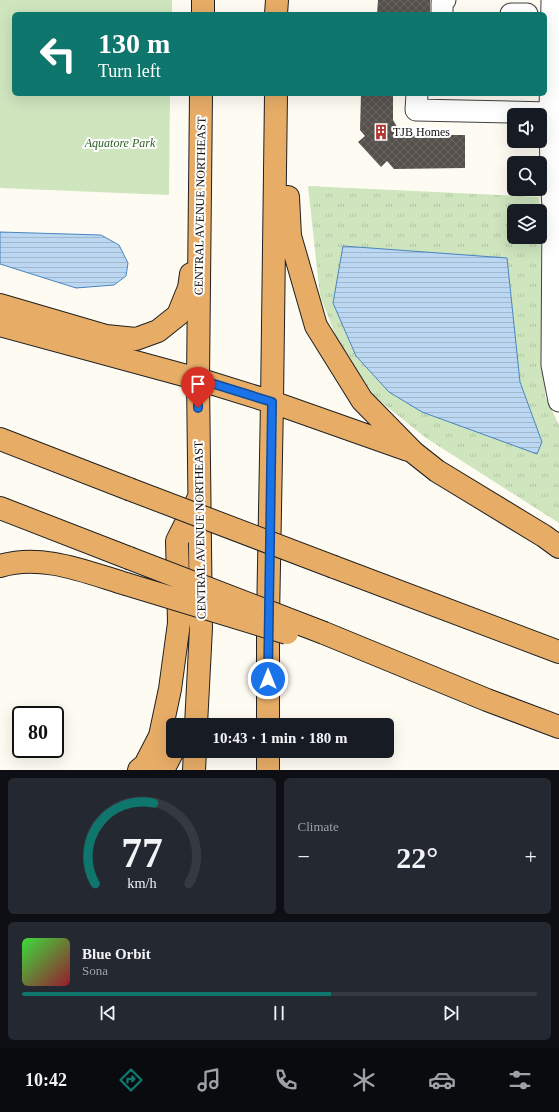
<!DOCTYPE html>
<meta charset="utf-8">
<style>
:root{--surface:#171b24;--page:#242831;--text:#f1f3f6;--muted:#9ea1a6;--line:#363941;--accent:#0f766e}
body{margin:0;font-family:Georgia,serif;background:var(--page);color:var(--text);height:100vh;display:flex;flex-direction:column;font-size:15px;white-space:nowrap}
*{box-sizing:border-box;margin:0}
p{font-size:13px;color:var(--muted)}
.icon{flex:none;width:22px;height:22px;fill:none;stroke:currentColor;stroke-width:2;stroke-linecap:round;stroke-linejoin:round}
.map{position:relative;height:770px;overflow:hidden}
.side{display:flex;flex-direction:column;gap:8px;padding:8px;background:#0d0f14;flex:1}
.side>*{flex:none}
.banner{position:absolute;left:12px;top:12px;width:535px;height:84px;border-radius:6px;box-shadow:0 4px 16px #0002;background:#0f766e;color:#fff;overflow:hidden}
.fabs{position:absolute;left:507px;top:108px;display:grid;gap:8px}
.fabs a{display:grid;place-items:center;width:40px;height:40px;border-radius:6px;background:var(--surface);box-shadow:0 4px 16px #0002;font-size:20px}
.speed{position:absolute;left:12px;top:706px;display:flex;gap:8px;font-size:20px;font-weight:700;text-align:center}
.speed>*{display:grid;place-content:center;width:52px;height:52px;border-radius:50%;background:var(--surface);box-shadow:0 4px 16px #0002;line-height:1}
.speed .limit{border:2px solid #111;border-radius:6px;background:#fff;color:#111}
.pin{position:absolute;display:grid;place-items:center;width:34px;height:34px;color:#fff;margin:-41px -17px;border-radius:50% 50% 50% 0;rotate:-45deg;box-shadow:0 0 4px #0007}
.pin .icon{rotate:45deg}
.me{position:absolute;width:44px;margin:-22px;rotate:0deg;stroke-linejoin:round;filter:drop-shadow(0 0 3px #0008)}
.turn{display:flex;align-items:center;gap:14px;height:84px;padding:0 20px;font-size:18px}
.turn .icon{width:52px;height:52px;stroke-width:2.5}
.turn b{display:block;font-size:28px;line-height:34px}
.big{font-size:30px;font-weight:700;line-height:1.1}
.side .widget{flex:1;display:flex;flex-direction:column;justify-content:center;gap:6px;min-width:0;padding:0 14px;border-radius:6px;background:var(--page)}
.side .dial{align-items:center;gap:0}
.dial svg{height:104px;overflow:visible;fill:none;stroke:var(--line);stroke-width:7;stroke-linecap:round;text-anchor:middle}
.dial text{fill:var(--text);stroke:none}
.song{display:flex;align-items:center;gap:12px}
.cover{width:48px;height:48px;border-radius:6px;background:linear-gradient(135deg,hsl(120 70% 55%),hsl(350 70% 35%))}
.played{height:4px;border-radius:2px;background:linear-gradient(90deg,var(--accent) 60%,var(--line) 60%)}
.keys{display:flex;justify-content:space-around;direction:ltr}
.heat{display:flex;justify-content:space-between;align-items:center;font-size:22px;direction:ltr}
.side .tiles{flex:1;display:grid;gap:8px;grid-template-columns:1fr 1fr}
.widget:last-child{grid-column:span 2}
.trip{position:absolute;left:166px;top:718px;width:228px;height:40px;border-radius:6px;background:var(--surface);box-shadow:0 4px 16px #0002;font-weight:700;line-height:40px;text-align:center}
.tabs{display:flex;height:64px;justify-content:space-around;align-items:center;background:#090b0e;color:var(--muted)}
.tabs .icon{width:28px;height:28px}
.tabs .on{color:var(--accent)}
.tabs b{font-size:18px;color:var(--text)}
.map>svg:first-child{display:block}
</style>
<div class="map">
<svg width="559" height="770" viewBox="0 0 559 770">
<defs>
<pattern id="grass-tufts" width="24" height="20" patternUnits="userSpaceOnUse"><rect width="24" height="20" fill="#cee5be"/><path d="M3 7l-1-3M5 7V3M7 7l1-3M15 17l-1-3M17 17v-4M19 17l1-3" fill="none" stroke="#b0c3a2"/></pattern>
<pattern id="water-rules" width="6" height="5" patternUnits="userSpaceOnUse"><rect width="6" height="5" fill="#bbd7f1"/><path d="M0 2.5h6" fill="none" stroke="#a0b7cd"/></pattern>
<pattern id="building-cross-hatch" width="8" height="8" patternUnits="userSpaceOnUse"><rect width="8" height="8" fill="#56514c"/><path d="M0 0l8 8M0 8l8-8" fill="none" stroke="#696561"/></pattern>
</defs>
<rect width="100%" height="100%" fill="#fefcf2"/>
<!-- grass -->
<path fill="url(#grass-tufts)" d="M308,186L539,197L540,211H514V237H540V216L545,396L559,425V523L426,438L375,397L339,344L320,296Z"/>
<!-- park -->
<path fill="#cee5be" d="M0,0H172V14H14V94H170L169,195L0,188Z"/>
<!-- water -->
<path fill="url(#water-rules)" stroke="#4885c1" d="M0,232L101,235L119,245L128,263L126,276L114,285L76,288L0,264Z
M343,246L507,258L520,382L542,442L537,454L422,412L389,392L356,356L333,303Z"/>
<!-- building -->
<path fill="url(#building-cross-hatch)" d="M378,0H430V14H377Z
M361,94H393V120L402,135H465V168L394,169L387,161L381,167L358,142L365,136L360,130Z"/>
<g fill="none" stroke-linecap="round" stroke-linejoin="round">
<defs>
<path id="minor" d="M552,0L550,113L551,179L553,206L552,365L559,401
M442,14V3L445,0
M511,14H527
M417,94L416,110L550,113"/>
<path id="highway" d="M203,14V0
M276,14L277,0
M288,197L290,236L316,326L362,400L413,452L437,471L544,536L559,547
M0,305L106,336L136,339L158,331L178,315L189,288L191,274
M0,325L198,379L272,402L408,450
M0,439L129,489
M0,508L129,558
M0,566C41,553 86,572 126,584
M334,567L559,652
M324,633L487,700L559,727
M196,725L201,628L198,379L201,94
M268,725V619L272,402L276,94
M268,751V770
M139,770L145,765L160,736L170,689L179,623L177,541L198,499
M163,770L173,751
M194,770L195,751"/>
</defs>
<!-- minor casing -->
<use href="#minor" stroke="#424242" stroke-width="23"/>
<!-- highway casing -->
<use href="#highway" stroke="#202020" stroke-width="24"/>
<!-- minor -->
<use href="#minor" stroke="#fff" stroke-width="21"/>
<!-- highway -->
<use href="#highway" stroke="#e7ad67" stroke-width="22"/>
<defs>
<path id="highway-bridge" d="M129,489L334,567
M129,558L324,633
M126,584L287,633"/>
</defs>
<!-- highway-bridge casing -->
<use href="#highway-bridge" stroke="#202020" stroke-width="24" stroke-linecap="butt"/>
<!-- highway-bridge -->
<use href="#highway-bridge" stroke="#e7ad67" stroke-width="22"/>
</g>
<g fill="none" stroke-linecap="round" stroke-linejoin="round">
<defs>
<path id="route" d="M198,408V379L272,402L268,679"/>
</defs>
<!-- route casing -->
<use href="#route" stroke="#114b97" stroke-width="10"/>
<!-- route -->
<use href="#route" stroke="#1a73e8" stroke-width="7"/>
</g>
<!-- icons -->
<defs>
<symbol id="building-bare" viewBox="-9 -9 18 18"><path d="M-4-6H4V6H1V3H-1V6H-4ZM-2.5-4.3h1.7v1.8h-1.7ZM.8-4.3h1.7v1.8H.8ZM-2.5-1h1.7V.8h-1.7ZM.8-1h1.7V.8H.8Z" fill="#b23933" stroke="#fff" stroke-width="2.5" paint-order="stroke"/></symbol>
</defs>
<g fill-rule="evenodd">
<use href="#building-bare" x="370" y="121" width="22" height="22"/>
</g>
<g text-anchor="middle" stroke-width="4" stroke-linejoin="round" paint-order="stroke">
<!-- poi labels -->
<g font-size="12" fill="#0f0f0f" stroke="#fff" text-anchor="start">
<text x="393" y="136">TJB Homes</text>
</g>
<!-- park labels -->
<g font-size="12" font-style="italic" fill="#2b6125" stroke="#fff">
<text x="120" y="147">Aquatore Park</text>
</g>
<!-- street labels -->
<g font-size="12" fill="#0f0f0f" stroke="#fff">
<text transform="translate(200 206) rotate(-89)" y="4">CENTRAL AVENUE NORTHEAST</text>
<text transform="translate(200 530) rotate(-91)" y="4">CENTRAL AVENUE NORTHEAST</text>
</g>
</g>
</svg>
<div class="fabs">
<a><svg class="icon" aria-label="sound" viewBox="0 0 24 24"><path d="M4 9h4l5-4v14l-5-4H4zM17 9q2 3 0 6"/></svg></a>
<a><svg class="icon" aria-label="search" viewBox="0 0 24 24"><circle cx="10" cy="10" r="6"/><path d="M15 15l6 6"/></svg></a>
<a><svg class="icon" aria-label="layers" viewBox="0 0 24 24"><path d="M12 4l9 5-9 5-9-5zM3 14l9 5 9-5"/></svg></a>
</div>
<div class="speed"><div class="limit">80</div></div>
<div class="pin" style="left:198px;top:408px;background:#d93025"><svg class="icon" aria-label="arrive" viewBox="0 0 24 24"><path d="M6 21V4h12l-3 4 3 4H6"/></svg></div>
<svg class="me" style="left:268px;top:679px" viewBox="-20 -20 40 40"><circle r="17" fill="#1a73e8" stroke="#fff" stroke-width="3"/><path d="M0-11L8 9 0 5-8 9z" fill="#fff"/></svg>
<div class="trip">10:43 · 1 min · 180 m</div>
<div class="banner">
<div class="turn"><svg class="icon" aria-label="left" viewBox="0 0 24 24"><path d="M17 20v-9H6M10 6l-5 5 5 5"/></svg><div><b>130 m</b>Turn left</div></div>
</div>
</div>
<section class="side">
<div class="tiles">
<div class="widget dial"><svg viewBox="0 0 100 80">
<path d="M14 69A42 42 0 1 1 86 69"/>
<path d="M14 69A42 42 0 0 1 59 7" stroke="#0f766e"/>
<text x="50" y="56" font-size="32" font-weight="700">77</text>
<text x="50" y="72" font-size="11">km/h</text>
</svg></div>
<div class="widget"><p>Climate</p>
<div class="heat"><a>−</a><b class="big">22°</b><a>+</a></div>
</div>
<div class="widget">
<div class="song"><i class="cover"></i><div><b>Blue Orbit</b><p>Sona</p></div></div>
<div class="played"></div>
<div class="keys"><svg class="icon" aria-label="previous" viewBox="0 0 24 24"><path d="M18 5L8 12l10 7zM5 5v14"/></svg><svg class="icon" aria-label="pause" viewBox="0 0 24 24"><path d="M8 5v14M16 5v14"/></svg><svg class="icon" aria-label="next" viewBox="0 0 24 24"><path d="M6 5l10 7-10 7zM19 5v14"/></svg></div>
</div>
</div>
</section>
<nav class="tabs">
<b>10:42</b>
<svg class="icon on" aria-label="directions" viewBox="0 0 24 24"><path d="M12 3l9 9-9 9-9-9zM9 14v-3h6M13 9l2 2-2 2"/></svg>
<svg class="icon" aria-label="music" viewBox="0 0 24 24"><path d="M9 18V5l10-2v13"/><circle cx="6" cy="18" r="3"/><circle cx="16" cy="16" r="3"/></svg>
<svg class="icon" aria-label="phone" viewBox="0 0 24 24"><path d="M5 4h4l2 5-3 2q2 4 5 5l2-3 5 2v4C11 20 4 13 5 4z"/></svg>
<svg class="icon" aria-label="climate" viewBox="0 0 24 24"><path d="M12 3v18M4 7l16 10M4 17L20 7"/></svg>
<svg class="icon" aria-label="car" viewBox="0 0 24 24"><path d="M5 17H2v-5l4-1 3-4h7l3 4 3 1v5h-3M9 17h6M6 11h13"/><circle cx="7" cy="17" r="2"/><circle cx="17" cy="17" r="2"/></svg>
<svg class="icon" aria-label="filters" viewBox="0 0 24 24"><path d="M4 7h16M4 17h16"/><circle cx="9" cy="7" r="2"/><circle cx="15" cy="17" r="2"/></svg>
</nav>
